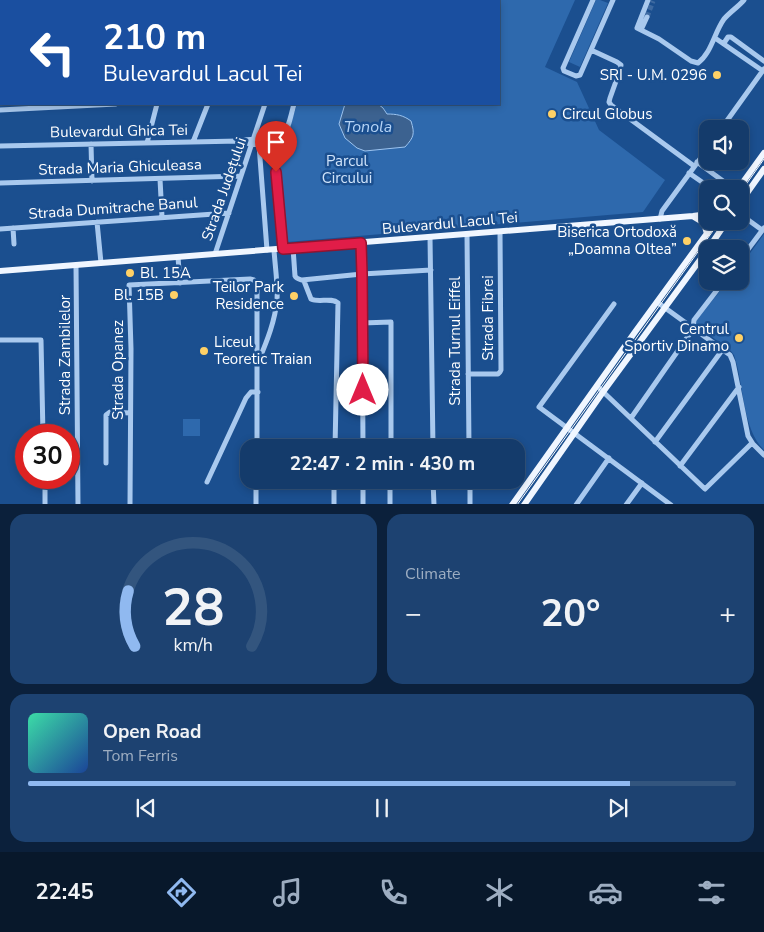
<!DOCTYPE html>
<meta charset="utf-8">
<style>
:root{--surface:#143b6b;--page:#1d4271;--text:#f1f3f6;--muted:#9dadc1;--line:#33557e;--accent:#90b9f0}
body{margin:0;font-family:"Nunito Sans",sans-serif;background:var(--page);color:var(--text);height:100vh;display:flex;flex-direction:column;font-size:19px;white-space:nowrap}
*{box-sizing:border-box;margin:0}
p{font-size:16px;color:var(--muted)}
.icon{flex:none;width:28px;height:28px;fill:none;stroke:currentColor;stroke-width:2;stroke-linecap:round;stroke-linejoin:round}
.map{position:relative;height:504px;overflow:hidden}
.sheet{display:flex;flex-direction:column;gap:10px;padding:10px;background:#0b203b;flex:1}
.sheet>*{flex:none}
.banner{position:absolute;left:0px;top:0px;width:500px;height:105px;box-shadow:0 2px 8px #0003,0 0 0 1px var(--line);background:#1a4fa0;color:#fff;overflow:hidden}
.tools{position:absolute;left:699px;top:120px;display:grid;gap:10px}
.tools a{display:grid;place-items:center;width:50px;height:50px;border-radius:10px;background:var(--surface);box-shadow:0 2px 8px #0003,0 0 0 1px var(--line);font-size:25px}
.speed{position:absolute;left:15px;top:424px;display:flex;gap:10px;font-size:25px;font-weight:700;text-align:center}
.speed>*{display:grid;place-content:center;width:65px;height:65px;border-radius:50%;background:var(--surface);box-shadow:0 2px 8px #0003,0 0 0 1px var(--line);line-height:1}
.speed .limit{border:8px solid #d22;background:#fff;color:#111}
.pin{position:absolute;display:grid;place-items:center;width:42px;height:42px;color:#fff;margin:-51px -21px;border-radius:50% 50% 50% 0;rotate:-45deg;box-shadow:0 0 5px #0007}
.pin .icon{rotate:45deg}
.me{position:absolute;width:55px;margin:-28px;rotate:0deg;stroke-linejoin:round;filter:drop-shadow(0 0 4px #0008)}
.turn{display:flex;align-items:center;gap:18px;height:105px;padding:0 20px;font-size:22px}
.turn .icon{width:65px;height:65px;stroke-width:2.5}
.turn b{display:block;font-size:35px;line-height:42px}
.big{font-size:38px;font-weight:700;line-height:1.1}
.sheet .tile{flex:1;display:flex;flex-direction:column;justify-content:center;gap:8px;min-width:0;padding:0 18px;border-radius:15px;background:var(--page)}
.sheet .dial{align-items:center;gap:0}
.dial svg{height:130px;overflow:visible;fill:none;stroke:var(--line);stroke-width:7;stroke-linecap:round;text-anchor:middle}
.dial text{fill:var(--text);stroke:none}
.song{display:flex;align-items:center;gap:15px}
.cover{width:60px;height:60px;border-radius:8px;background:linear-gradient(135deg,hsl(160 70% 55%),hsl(220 70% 35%))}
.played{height:5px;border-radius:2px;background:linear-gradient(90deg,var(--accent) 85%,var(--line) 85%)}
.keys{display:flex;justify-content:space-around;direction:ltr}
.heat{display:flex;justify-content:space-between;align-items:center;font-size:28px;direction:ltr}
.sheet .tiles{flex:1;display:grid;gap:10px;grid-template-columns:1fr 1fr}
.tile:last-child{grid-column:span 2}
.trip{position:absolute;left:240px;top:439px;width:285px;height:50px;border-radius:15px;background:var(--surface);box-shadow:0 2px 8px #0003,0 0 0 1px var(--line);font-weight:700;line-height:50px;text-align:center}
.dock{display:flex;height:80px;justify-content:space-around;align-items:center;background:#08182b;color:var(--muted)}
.dock .icon{width:35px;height:35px}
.dock .current{color:var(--accent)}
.dock b{font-size:22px;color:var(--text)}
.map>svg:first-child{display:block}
</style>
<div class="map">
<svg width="764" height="505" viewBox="0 0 764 505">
<rect width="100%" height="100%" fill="#1b4f8f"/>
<!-- green -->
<path fill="#2e69ad" d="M365,0H575L545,67L577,82L599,130L665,180L643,212L287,242L279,155L283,149L297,104H499V1H363Z
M596,0H600L608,3L580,67L569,62Z
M764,234V450C742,429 744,383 734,355L731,351L696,325V321L728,281H740V267Z
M183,419H200V436H183Z"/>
<!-- water -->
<path fill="#3c6290" stroke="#9cc4f0" d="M345,104H378L383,108L387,114C396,114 403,115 411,121C415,134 414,137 405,147L365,151L357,148L345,138L339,124Z"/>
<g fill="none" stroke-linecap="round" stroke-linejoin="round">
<!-- minor-tunnel -->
<path stroke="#3d69a0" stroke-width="5" stroke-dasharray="5 2.5" stroke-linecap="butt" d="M647,17L653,1"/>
<!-- minor -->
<path stroke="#a9c9ee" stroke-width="5" d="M135,0L138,1
M271,0L274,1
M593,0L563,68L564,71L576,76L580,75L613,0
M648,0L637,28L659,39L691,61L698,63C712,52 714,33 724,19C730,12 738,7 744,0
M36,1V0
M250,1V0
M299,1L300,0
M0,5H1
M641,30L647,17
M715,38L763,71
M724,43L728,37H731L764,61
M591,50L617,62L621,65L620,70L610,98L609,102L611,105L694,166
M0,85L1,79
M0,110L116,104
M721,129L764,69
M270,140L275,156L283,249
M239,141L245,143L259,145L267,250
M193,142L208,104
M147,143L157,104
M91,144L92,181
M0,146L239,141C245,139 251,139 258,140C289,141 287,129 294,104
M697,162L734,189
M689,173L712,189
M160,179L162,217
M0,183L241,176
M740,214L762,230
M660,219L662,211L708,148
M97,222L101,263
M13,228L14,244
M0,229L229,213
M467,234L469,448
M430,237L433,448
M361,243L362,274L363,448
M293,248L295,276C297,280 301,279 304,281L311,299C319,303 331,297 338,303L335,448
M215,254L265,104
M178,257L180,283
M740,260L764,228
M76,265L78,505
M302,280L362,274L431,270
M657,302L730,355L733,362L748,436L753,444L764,455
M614,304L539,407L671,505
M257,308H276
M362,323L391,322V448
M0,340H41L43,435
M259,360C267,341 275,321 277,300C278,284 275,266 274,250
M468,374H498L500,372L501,370L500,232
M597,386L705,489L752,443
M631,418L691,332L693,328L694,320L724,281
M655,442L723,349
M106,463V415L110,412L130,413
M680,466L739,387
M45,478V505
M363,480V505
M433,480L434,505
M470,480V505
M207,482L246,398L251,392H258
M130,505L131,349L129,285L250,279L254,280L257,285V448
M256,505V480
M334,505V480
M390,505V480
M576,505L609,458
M626,505L642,483"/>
<!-- major -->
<path stroke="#f0f6ff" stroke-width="6" d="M738,189L764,153
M740,203L764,169
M694,217L704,223L707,234
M708,249L727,221
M0,271L693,216L708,214
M512,505L635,332L716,221
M524,505L603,392L708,249"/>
<!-- tram -->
<path stroke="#fff" stroke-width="1" d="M740,193L764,159
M517,505L720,221"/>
</g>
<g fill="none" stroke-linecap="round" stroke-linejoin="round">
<defs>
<path id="route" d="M276,172L283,249L361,243L362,274L363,390"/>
</defs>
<!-- route casing -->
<use href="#route" stroke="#92132f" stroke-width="12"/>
<!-- route -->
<use href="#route" stroke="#e11d48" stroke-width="9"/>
</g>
<!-- markers -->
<g fill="#ffd166" stroke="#1b4f8f" stroke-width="2">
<circle cx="717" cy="75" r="5"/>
<circle cx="552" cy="114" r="5"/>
<circle cx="687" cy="241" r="5"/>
<circle cx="130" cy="273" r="5"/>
<circle cx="174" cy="295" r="5"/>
<circle cx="294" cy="296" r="5"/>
<circle cx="739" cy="338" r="5"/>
<circle cx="204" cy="351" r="5"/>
</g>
<g text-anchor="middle" stroke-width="5" stroke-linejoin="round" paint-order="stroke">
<!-- poi labels -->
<g font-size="15" fill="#fff" stroke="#1b4f8f" text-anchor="end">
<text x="707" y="80">SRI - U.M. 0296</text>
<text x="562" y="119" text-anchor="start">Circul Globus</text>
<text x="677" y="237">Biserica Ortodoxă<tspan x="677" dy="17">„Doamna Oltea”</tspan></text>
<text x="140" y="278" text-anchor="start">Bl. 15A</text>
<text x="284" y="292">Teilor Park<tspan x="284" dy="17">Residence</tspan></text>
<text x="164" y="300">Bl. 15B</text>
<text x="729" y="334">Centrul<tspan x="729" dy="17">Sportiv Dinamo</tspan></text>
<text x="214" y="347" text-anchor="start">Liceul<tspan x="214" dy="17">Teoretic Traian</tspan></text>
</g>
<!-- street labels -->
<g font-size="15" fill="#fff" stroke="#1b4f8f">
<text transform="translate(119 131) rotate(-1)" y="5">Bulevardul Ghica Tei</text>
<text transform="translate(120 167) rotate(-2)" y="5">Strada Maria Ghiculeasa</text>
<text transform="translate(224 189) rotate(-71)" y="5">Strada Județului</text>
<text transform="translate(113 208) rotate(-4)" y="5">Strada Dumitrache Banul</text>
<text transform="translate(450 223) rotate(-5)" y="5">Bulevardul Lacul Tei</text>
<text transform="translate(488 318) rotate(-90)" y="5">Strada Fibrei</text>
<text transform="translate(455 341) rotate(-90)" y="5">Strada Turnul Eiffel</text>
<text transform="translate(65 355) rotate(-90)" y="5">Strada Zambilelor</text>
<text transform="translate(118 370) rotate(-90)" y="5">Strada Opanez</text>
</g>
<!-- park labels -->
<g font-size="15" fill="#cfe3fa" stroke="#1b4f8f">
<text x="347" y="166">Parcul<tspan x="347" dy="17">Circului</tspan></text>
</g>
<!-- water labels -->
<g font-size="16" font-style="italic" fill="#b5d3f5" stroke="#1b4f8f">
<text x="368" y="132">Tonola</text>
</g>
</g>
</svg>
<div class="tools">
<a><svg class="icon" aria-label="sound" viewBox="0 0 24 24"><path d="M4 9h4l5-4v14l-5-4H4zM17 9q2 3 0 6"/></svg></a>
<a><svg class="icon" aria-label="search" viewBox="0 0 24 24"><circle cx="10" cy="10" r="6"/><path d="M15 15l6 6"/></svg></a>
<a><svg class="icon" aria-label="layers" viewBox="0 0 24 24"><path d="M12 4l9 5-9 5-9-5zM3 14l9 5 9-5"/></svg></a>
</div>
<div class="speed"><div class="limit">30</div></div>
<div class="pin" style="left:276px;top:172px;background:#d93025"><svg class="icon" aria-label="arrive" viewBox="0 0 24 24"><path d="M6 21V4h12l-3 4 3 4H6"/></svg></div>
<svg class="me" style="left:363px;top:390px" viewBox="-20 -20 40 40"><circle r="19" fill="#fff"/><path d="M0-13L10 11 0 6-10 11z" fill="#e11d48"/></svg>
<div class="trip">22:47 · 2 min · 430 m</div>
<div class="banner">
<div class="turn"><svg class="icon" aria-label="left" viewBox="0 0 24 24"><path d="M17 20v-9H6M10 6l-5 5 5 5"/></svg><div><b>210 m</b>Bulevardul Lacul Tei</div></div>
</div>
</div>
<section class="sheet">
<div class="tiles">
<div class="tile dial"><svg viewBox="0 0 100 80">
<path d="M14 69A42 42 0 1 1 86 69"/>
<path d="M14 69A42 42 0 0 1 10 35" stroke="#90b9f0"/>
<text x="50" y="56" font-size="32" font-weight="700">28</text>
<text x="50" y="72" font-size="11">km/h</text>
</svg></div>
<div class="tile"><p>Climate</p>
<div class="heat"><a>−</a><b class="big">20°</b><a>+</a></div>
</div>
<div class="tile">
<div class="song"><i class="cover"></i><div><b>Open Road</b><p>Tom Ferris</p></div></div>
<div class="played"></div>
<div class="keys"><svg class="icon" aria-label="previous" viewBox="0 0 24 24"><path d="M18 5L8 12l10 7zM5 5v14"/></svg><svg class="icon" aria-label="pause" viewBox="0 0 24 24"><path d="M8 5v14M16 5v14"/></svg><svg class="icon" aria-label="next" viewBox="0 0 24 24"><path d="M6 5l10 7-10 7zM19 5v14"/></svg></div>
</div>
</div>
</section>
<nav class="dock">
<b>22:45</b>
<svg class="icon current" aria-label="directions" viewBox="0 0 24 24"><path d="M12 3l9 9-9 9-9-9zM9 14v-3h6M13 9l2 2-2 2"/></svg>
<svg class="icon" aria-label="music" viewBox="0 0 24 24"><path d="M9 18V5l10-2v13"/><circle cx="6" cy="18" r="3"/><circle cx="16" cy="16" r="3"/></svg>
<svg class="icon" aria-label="phone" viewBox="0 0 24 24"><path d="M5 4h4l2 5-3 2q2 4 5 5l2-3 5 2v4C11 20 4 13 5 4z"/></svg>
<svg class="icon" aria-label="climate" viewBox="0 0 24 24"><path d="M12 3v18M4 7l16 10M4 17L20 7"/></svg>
<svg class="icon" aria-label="car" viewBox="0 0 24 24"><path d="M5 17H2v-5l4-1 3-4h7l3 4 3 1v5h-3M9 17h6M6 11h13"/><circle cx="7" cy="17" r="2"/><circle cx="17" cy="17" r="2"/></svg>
<svg class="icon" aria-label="filters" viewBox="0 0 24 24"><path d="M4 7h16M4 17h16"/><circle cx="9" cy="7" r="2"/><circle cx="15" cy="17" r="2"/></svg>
</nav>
